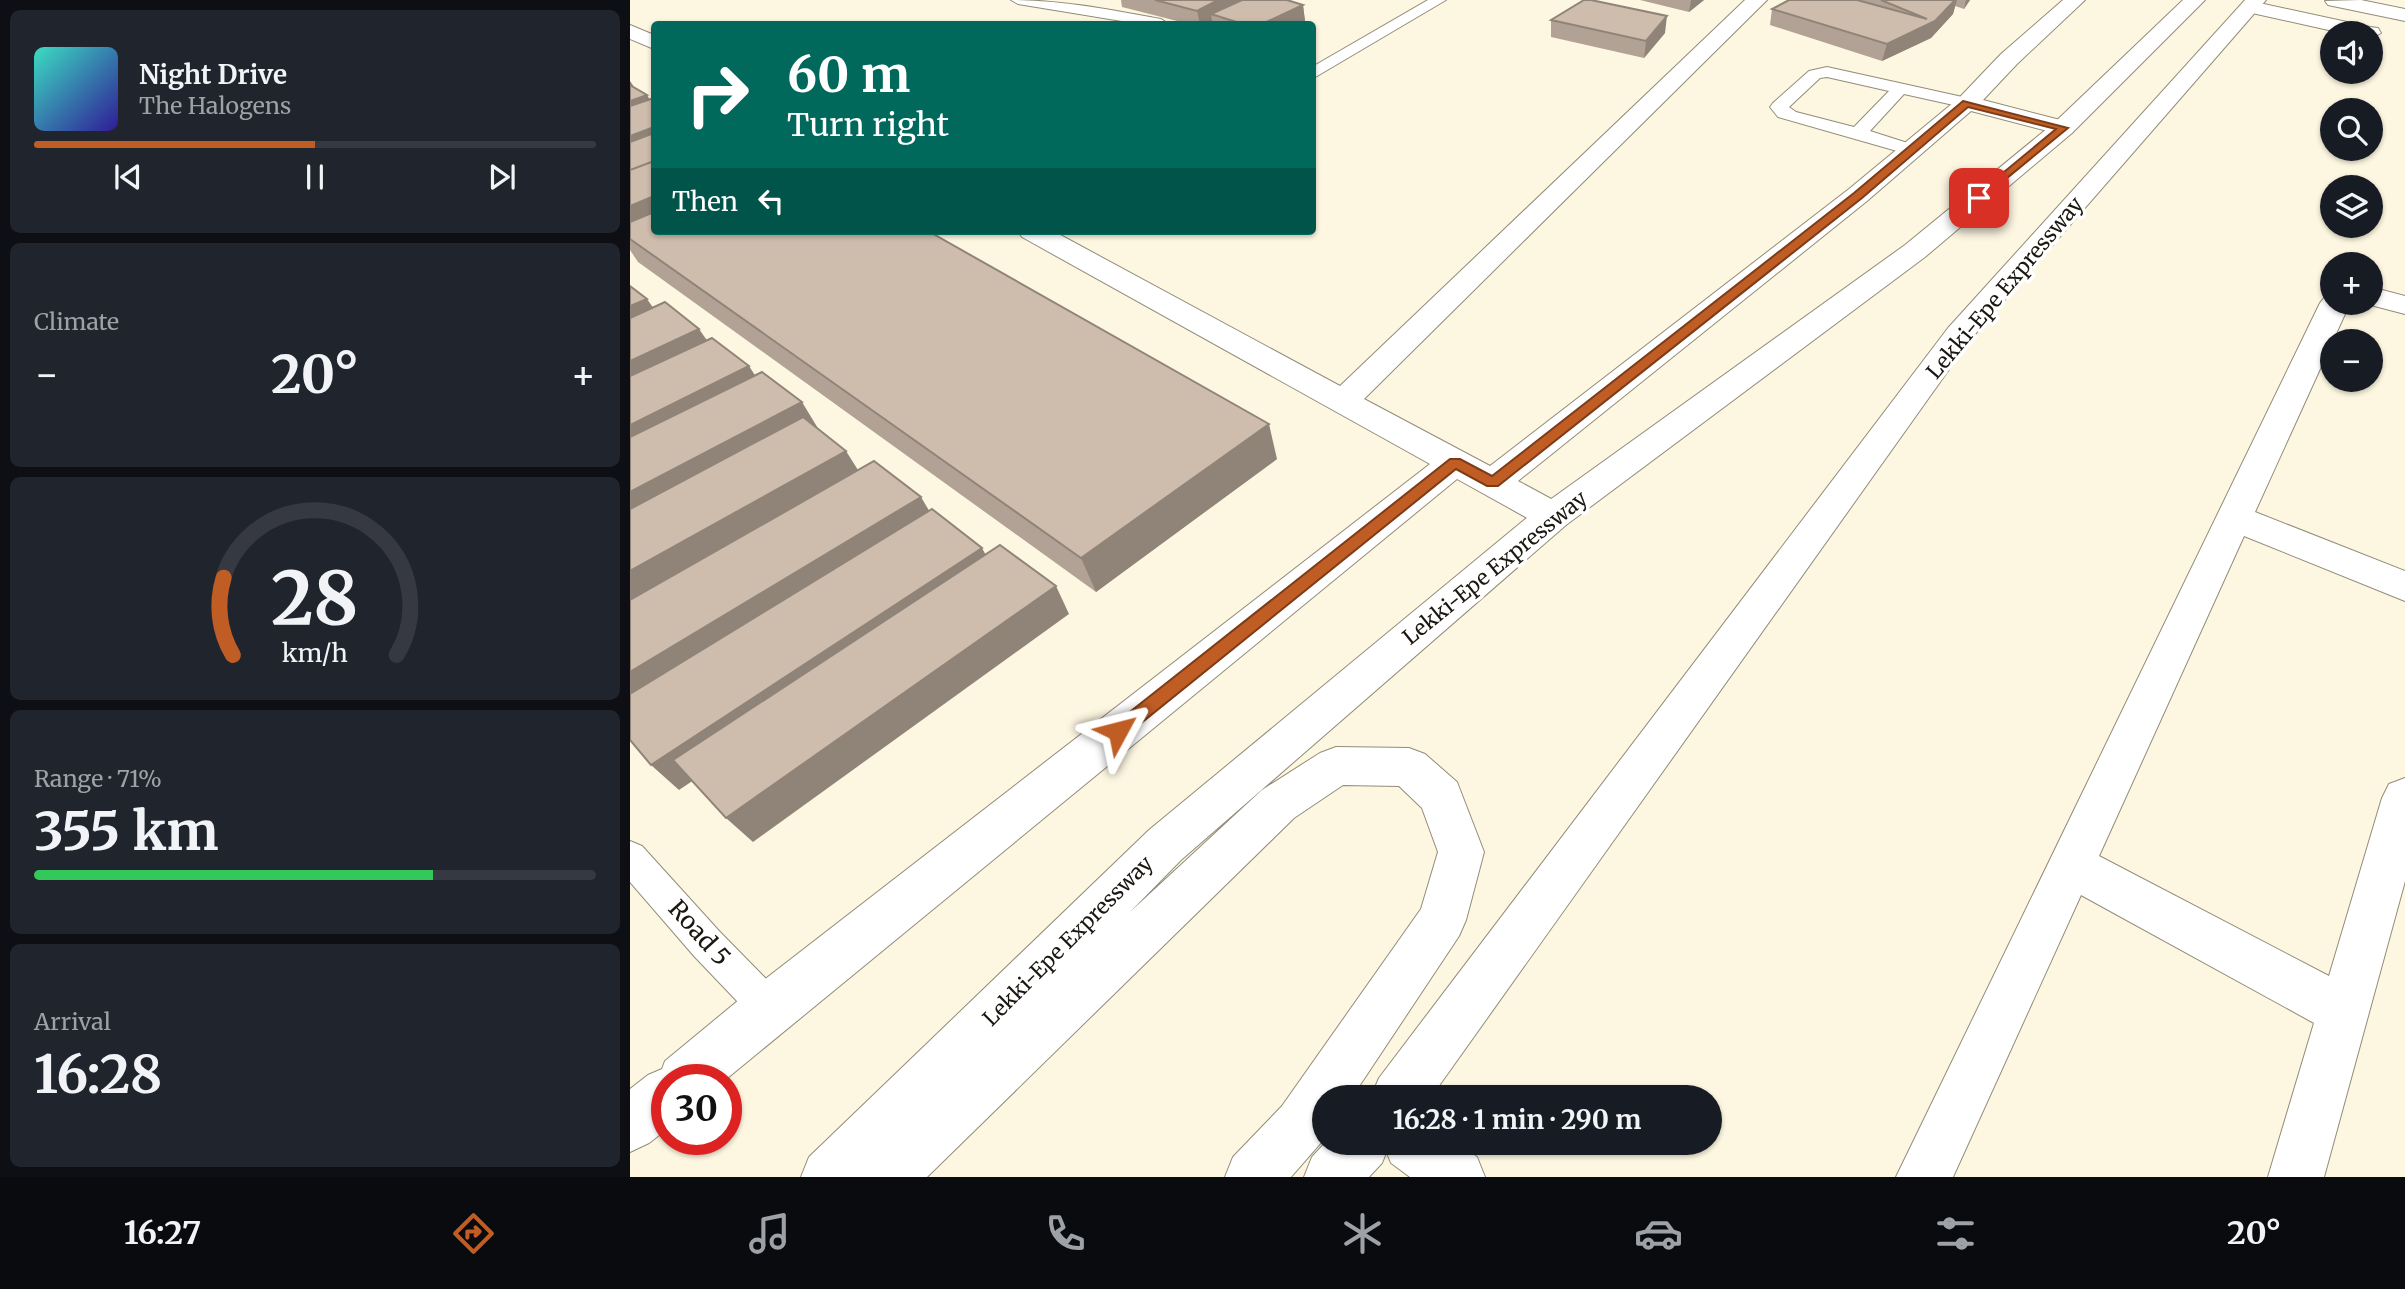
<!DOCTYPE html>
<meta charset="utf-8">
<style>
:root{--surface:#171b24;--page:#20242c;--text:#f1f3f6;--muted:#9ea1a6;--line:#363941;--accent:#c05d25}
body{margin:0;font-family:Merriweather,serif;background:var(--page);color:var(--text);height:100vh;display:flex;flex-direction:column;font-size:26px;white-space:nowrap}
*{box-sizing:border-box;margin:0}
p{font-size:23px;color:var(--muted)}
.icon{flex:none;width:38px;height:38px;fill:none;stroke:currentColor;stroke-width:2;stroke-linecap:round;stroke-linejoin:round}
.map{position:relative;flex:1;overflow:hidden}
.details{display:flex;flex-direction:column;gap:10px;padding:10px;background:#0d0f14;width:630px}
.details>*{flex:none}
.top-card{position:absolute;left:21px;top:21px;width:665px;height:214px;border-radius:7px;box-shadow:0 2px 5px #0004;background:#00695c;color:#fff;overflow:hidden}
.tools{position:absolute;left:1690px;top:21px;display:grid;gap:14px}
.tools a{display:grid;place-items:center;width:63px;height:63px;border-radius:50%;background:var(--surface);box-shadow:0 2px 5px #0004;font-size:35px}
.speed{position:absolute;left:21px;top:1064px;display:flex;gap:14px;font-size:35px;font-weight:700;text-align:center}
.speed>*{display:grid;place-content:center;width:91px;height:91px;border-radius:50%;background:var(--surface);box-shadow:0 2px 5px #0004;line-height:1}
.speed .limit{border:10px solid #d22;background:#fff;color:#111}
.pin{position:absolute;display:grid;place-items:center;width:60px;height:60px;color:#fff;margin:-30px;border-radius:14px;box-shadow:0 4px 10px #0006}
.me{position:absolute;width:77px;margin:-38px;rotate:52deg;stroke-linejoin:round;filter:drop-shadow(0 0 5px #0008)}
.turn{display:flex;align-items:center;gap:24px;height:147px;padding:0 21px;font-size:32px}
.turn .icon{width:91px;height:91px;stroke-width:2.5}
.turn b{display:block;font-size:49px;line-height:60px}
.then{display:flex;align-items:center;height:66px;padding:0 21px;background:#0003;gap:14px;font-size:26px}
.big{font-size:52px;font-weight:700;line-height:1.1}
.details .tile{flex:1;display:flex;flex-direction:column;justify-content:center;gap:10px;min-width:0;padding:0 24px;border-radius:10px;background:var(--page)}
.details .dial{align-items:center;gap:0}
.dial svg{height:182px;overflow:visible;fill:none;stroke:var(--line);stroke-width:7;stroke-linecap:round;text-anchor:middle}
.dial text{fill:var(--text);stroke:none}
.song{display:flex;align-items:center;gap:21px}
.cover{width:84px;height:84px;border-radius:10px;background:linear-gradient(135deg,hsl(170 70% 55%),hsl(250 70% 35%))}
.played{height:7px;border-radius:4px;background:linear-gradient(90deg,var(--accent) 50%,var(--line) 50%)}
.keys{display:flex;justify-content:space-around;direction:ltr}
.heat{display:flex;justify-content:space-between;align-items:center;font-size:38px;direction:ltr}
.charge{height:10px;border-radius:5px;background:linear-gradient(90deg,#34c759 71%,var(--line) 0)}
.trip{position:absolute;left:682px;top:1085px;width:410px;height:70px;border-radius:35px;background:var(--surface);box-shadow:0 2px 5px #0004;font-weight:700;line-height:70px;text-align:center}
.menu{display:flex;height:112px;justify-content:space-around;align-items:center;background:#090b0e;color:var(--muted)}
.menu .icon{width:49px;height:49px}
.menu .active{color:var(--accent)}
.menu b{font-size:32px;color:var(--text)}
main{display:flex;flex:1;min-height:0}
.map>svg:first-child{display:block}
</style>
<main>
<section class="details">
<div class="tile">
<div class="song"><i class="cover"></i><div><b>Night Drive</b><p>The Halogens</p></div></div>
<div class="played"></div>
<div class="keys"><svg class="icon" aria-label="previous" viewBox="0 0 24 24"><path d="M18 5L8 12l10 7zM5 5v14"/></svg><svg class="icon" aria-label="pause" viewBox="0 0 24 24"><path d="M8 5v14M16 5v14"/></svg><svg class="icon" aria-label="next" viewBox="0 0 24 24"><path d="M6 5l10 7-10 7zM19 5v14"/></svg></div>
</div>
<div class="tile"><p>Climate</p>
<div class="heat"><a>−</a><b class="big">20°</b><a>+</a></div>
</div>
<div class="tile dial"><svg viewBox="0 0 100 80">
<path d="M14 69A42 42 0 1 1 86 69"/>
<path d="M14 69A42 42 0 0 1 10 35" stroke="#c05d25"/>
<text x="50" y="56" font-size="32" font-weight="700">28</text>
<text x="50" y="72" font-size="11">km/h</text>
</svg></div>
<div class="tile"><p>Range · 71%</p><b class="big">355 km</b><div class="charge"></div></div>
<div class="tile"><p>Arrival</p><b class="big">16:28</b></div>
</section>
<div class="map">
<svg width="1775" height="1177" viewBox="0 0 1775 1177">
<rect width="100%" height="100%" fill="#fdf6e1"/>
<g fill="none" stroke-linecap="round" stroke-linejoin="round">
<defs>
<path id="service" d="M381,0C432,0 481,10 531,19L539,24H510L388,4Z
M798,0H816L682,79V67Z
M1197,67L1337,98L1346,103L1337,108L1274,94L1240,131L1287,146L1290,150L1281,155L1148,117L1140,107L1143,103L1179,71ZM1197,77L1259,91L1224,127L1166,112L1159,107L1190,78Z
M0,841L12,846L90,932L152,995L158,1008L152,1021L139,1027L126,1021L64,956L0,882Z"/>
<path id="minor" d="M1115,0H1137L734,399L860,466L1219,189L1329,98L1371,54L1433,0H1455L1387,64L1353,100L1442,123L1445,128L1442,133L1433,135L1341,111L1237,201L888,481L936,507L941,516L936,525L923,529L910,525L827,479L95,1080H37V1129L19,1143L0,1152V1089L18,1075L32,1069L35,1061L121,990L800,464L392,237L388,231H423L710,386Z
M0,25L24,35V49L0,39Z
M1741,287L1775,296V314L1733,303H1741Z
M1703,295V303H1720L1625,512L1775,571V601L1614,536L1469,856L1699,976L1752,798L1759,784L1775,778V881L1694,1177H1638L1684,1023L1451,895L1323,1177H1266L1690,303L1695,297Z
M753,1143H828L847,1157L855,1177H780L761,1163Z"/>
<path id="tertiary" d="M1731,0L1775,9V21L1698,5L1695,1Z
M1620,1L1740,27L1748,28L1751,33L1741,39V33H1712L1613,11L1610,7L1613,3Z"/>
<path id="trunk" d="M1553,0H1575L1442,133L1295,257L936,525L551,860L499,913L632,790L690,753L706,747L779,748L795,754L827,782L854,852L836,920L829,936L722,1097H695V1138L661,1177H595L603,1157L652,1106L791,909L808,852L792,808L769,786L713,785L664,818L297,1177H171L179,1157L519,830L910,507L1275,245L1424,123Z
M1615,0H1636L1340,340L801,1097H741L749,1078L1318,328Z
M695,1143H760L752,1163L739,1177H674L682,1157Z"/>
</defs>
<!-- service casing -->
<use href="#service" stroke="#928c79" stroke-width="2"/>
<!-- minor casing -->
<use href="#minor" stroke="#928c79" stroke-width="2"/>
<!-- tertiary casing -->
<use href="#tertiary" stroke="#928c79" stroke-width="2"/>
<!-- trunk casing -->
<use href="#trunk" stroke="#928c79" stroke-width="2"/>
<!-- service -->
<use href="#service" fill="#fff" fill-rule="evenodd"/>
<!-- minor -->
<use href="#minor" fill="#fff" fill-rule="evenodd"/>
<!-- tertiary -->
<use href="#tertiary" fill="#fff" fill-rule="evenodd"/>
<!-- trunk -->
<use href="#trunk" fill="#fff" fill-rule="evenodd"/>
</g>
<!-- wall -->
<path fill="#b1a295" d="M491,0H612L673,5L675,21L669,24H583L582,21L576,24H559L492,7Z
M1010,0H1074L1059,12Z
M1231,0H1340L1334,9L1325,6L1323,14L1301,38L1252,61L1140,25L1142,9L1230,1Z
M921,20L1035,33L1014,58L921,37Z
M0,81L4,87L17,95L19,99L24,231L647,459L466,592L8,262L0,250Z"/>
<!-- shaded-wall -->
<path fill="#908479" d="M588,0H612L581,14L582,21L576,24H570L567,11Z
M1061,0H1074L1059,12Z
M1325,0H1327L1323,14L1301,38L1252,61L1257,44Z
M1336,0H1340L1334,9Z
M673,5L675,21L669,24H632Z
M1037,16L1035,33L1014,58L1016,41Z
M0,81L10,97L17,95L24,108L0,132Z
M24,127V158L0,168V136Z
M24,196V231L0,239V206Z
M17,299L36,326L0,343V306Z
M69,329L88,356L0,399V361Z
M119,366L137,394L0,464V425Z
M172,402L189,430L0,532V492Z
M639,424L647,459L466,592L451,558Z
M216,451L233,478L0,613V571Z
M291,497L307,524L0,716V672Z
M352,548L367,576L49,790L21,765Z
M426,586L439,614L123,842L96,818Z"/>
<!-- building -->
<path fill="#cebcad" stroke="#908479" stroke-width="2" d="M525,0H588L567,11Z
M612,0H657L673,5L632,24H613L581,14Z
M954,0H961L1037,16L1016,41L921,20Z
M1159,0H1227L1297,19L1251,0H1325L1305,21L1257,44L1142,9Z
M0,85L17,95L0,101Z
M24,98V127L0,136V106Z
M24,133V161L0,170V142Z
M24,161V196L0,206V170Z
M24,212V231H298L639,424L451,558L0,239V222Z
M0,286L17,299L0,306Z
M35,302L69,329L0,361V318Z
M82,338L119,366L0,425V376Z
M132,372L172,402L0,492V437Z
M173,417L216,451L0,571V509Z
M244,461L291,497L0,672V600Z
M302,509L352,548L21,765L0,740V694Z
M370,545L426,586L96,818L43,760Z"/>
<!-- route -->
<path fill="#c05d25" stroke="#7d3c18" stroke-width="2" d="M1333,101L1438,128L1349,201L1343,198L1345,196L1426,129L1338,107L1232,198L868,486H857L826,469L495,736L488,738L482,736L480,731L482,726L820,459H830L862,476L1224,193Z"/>
<g text-anchor="middle" stroke-width="7" stroke-linejoin="round" paint-order="stroke">
<!-- street labels -->
<g font-size="21" fill="#1a1710" stroke="#fff">
<text transform="translate(1375 288) rotate(-50)" y="7">Lekki-Epe Expressway</text>
<text transform="translate(865 568) rotate(-39)" y="7">Lekki-Epe Expressway</text>
<text transform="translate(438 941) rotate(-45)" y="7">Lekki-Epe Expressway</text>
</g>
<!-- near-street labels -->
<g font-size="24" fill="#1a1710" stroke="#fff">
<text transform="translate(69 933) rotate(48)" y="8">Road 5</text>
</g>
</g>
</svg>
<div class="tools">
<a><svg class="icon" aria-label="sound" viewBox="0 0 24 24"><path d="M4 9h4l5-4v14l-5-4H4zM17 9q2 3 0 6"/></svg></a>
<a><svg class="icon" aria-label="search" viewBox="0 0 24 24"><circle cx="10" cy="10" r="6"/><path d="M15 15l6 6"/></svg></a>
<a><svg class="icon" aria-label="layers" viewBox="0 0 24 24"><path d="M12 4l9 5-9 5-9-5zM3 14l9 5 9-5"/></svg></a>
<a>+</a>
<a>−</a>
</div>
<div class="speed"><div class="limit">30</div></div>
<div class="pin" style="left:1349px;top:198px;background:#d93025"><svg class="icon" aria-label="arrive" viewBox="0 0 24 24"><path d="M6 21V4h12l-3 4 3 4H6"/></svg></div>
<svg class="me" style="left:488px;top:731px" viewBox="-20 -20 40 40"><path d="M0-17L14 15 0 8-14 15z" fill="#c05d25" stroke="#fff" stroke-width="4"/></svg>
<div class="trip">16:28 · 1 min · 290 m</div>
<div class="top-card">
<div class="turn"><svg class="icon" aria-label="right" viewBox="0 0 24 24"><path d="M7 20v-9h11M14 6l5 5-5 5"/></svg><div><b>60 m</b>Turn right</div></div>
<div class="then">Then<svg class="icon" aria-label="left" viewBox="0 0 24 24"><path d="M17 20v-9H6M10 6l-5 5 5 5"/></svg></div>
</div>
</div>
</main>
<nav class="menu">
<b>16:27</b>
<svg class="icon active" aria-label="directions" viewBox="0 0 24 24"><path d="M12 3l9 9-9 9-9-9zM9 14v-3h6M13 9l2 2-2 2"/></svg>
<svg class="icon" aria-label="music" viewBox="0 0 24 24"><path d="M9 18V5l10-2v13"/><circle cx="6" cy="18" r="3"/><circle cx="16" cy="16" r="3"/></svg>
<svg class="icon" aria-label="phone" viewBox="0 0 24 24"><path d="M5 4h4l2 5-3 2q2 4 5 5l2-3 5 2v4C11 20 4 13 5 4z"/></svg>
<svg class="icon" aria-label="climate" viewBox="0 0 24 24"><path d="M12 3v18M4 7l16 10M4 17L20 7"/></svg>
<svg class="icon" aria-label="car" viewBox="0 0 24 24"><path d="M5 17H2v-5l4-1 3-4h7l3 4 3 1v5h-3M9 17h6M6 11h13"/><circle cx="7" cy="17" r="2"/><circle cx="17" cy="17" r="2"/></svg>
<svg class="icon" aria-label="filters" viewBox="0 0 24 24"><path d="M4 7h16M4 17h16"/><circle cx="9" cy="7" r="2"/><circle cx="15" cy="17" r="2"/></svg>
<b>20°</b>
</nav>
